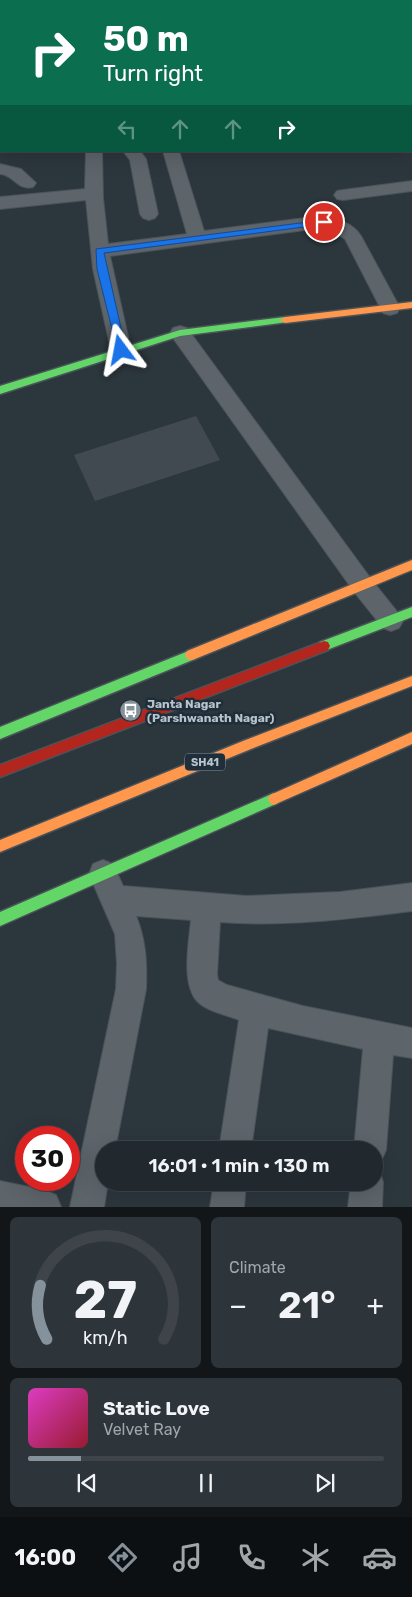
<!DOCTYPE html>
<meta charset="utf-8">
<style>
:root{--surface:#21282e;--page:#2d343a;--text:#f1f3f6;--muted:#a2a6aa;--line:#3e444a;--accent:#86929b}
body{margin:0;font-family:Rubik,sans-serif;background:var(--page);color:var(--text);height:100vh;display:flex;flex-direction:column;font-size:19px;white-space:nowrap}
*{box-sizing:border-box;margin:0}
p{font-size:16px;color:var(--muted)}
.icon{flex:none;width:28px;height:28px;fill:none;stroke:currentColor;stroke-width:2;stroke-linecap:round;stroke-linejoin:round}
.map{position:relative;height:1207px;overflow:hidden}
.side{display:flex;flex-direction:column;gap:10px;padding:10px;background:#121619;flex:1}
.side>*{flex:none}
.top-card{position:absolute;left:0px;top:0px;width:412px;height:152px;box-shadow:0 5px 20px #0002,0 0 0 1px var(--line);background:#0b6e4f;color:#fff;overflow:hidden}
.speed{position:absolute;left:15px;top:1126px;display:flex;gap:10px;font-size:25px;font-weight:700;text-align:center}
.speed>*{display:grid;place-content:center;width:65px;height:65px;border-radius:50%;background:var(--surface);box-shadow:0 5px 20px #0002,0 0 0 1px var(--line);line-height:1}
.speed .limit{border:8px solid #d22;background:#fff;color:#111}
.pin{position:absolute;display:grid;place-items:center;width:42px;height:42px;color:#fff;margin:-21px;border:2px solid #fff;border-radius:50%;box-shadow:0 1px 5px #0007}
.me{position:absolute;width:55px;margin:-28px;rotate:347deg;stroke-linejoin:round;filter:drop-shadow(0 0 4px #0008)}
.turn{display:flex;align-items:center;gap:18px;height:105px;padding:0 20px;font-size:22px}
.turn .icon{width:65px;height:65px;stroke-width:2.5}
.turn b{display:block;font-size:35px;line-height:42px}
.lanes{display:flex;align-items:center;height:48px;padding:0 20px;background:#0003;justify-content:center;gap:25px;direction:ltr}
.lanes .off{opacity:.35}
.big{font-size:38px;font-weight:600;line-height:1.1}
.side .card{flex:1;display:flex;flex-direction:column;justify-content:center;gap:8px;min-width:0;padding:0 18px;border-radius:8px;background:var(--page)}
.side .dial{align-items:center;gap:0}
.dial svg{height:130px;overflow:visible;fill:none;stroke:var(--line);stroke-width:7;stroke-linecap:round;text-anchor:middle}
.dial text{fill:var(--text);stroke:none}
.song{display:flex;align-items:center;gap:15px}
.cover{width:60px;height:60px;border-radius:8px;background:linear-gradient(135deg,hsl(310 70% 55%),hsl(350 70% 35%))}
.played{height:5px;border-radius:2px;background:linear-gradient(90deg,var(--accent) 15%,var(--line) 15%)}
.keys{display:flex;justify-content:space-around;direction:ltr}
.heat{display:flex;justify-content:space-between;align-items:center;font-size:28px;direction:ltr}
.side .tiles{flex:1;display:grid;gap:10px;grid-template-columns:1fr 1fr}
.card:last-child{grid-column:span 2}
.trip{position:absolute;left:95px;top:1141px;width:288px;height:50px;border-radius:25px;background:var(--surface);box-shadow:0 5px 20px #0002,0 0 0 1px var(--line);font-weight:600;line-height:50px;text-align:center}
.tabs{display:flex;height:80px;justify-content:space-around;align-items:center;background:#0d1012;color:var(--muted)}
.tabs .icon{width:35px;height:35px}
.tabs .active{color:var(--accent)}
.tabs b{font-size:22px;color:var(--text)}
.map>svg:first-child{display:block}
</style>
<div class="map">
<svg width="412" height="1207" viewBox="0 0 412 1207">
<rect width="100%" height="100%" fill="#2c363d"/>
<!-- building -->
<path fill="#414a51" d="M196,416L220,460L95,501L74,455Z"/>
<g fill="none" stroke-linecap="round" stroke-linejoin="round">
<defs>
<path id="lane" d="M265,0H271V1H265Z
M411,90H412V94H411Z
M411,125H412V129H411Z
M411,138H412V143H411Z"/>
<path id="street" d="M165,0H179L180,1H166Z
M0,91H1V101H0Z
M0,122H1V132H0Z
M86,151H102L103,198L108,244L187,234L163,151H179L204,231L313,217C331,217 351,220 361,236L400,308L397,313L390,315L383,313L345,239L330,229H313L110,256L131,350L128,355L121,357L114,355L111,350L93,269L86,200L0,209V197L85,189Z
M123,151H140L146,159L158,214L155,218L149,220L143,218L140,214L130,160Z
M0,164L21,169L36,183L33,187C18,191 14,175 0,174Z
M412,181V191L343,200L337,199L334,195L337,191L343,190Z
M180,326L187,328L371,579L399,614L403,621L399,628L391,631L383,628L355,593L173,338L170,333L173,328Z
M103,860L113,864L123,886L246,896L340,892L412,883V911C348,919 284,927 220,922L217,974L218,980L227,985L303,1006L412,1028V1058L393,1055L386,1150L381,1161L374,1165V1150H354L363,1049L268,1028L251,1150H219L239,1020C227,1015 206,1011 197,1001C181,983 189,942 191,920L136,916C146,940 147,963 146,989L115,1150H104V1182H108L104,1207H70L116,989L117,964L115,934L89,874L93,864Z
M374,1168L379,1170L383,1182L382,1207H348L351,1182H374Z
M0,1181L44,1190L56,1195L61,1207H0Z
M214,1182H246L244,1207H210Z"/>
<path id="fast" d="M285,317L288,318V322L180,336L0,394V386L180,330Z
M412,607V617L324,651L320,650L318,646L320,642Z
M191,650L195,651L197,655L195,659L0,739V727Z
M274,793L278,795L280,799L278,803L0,926V912Z"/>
<path id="slow" d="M412,302V308L285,323L280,320L285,317Z
M412,560V570L195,659L191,660L187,659L185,655L187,651Z
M412,676V686L251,749L0,852V840L243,741Z
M412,732V744L278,803L274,805L270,803L268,799L270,795Z"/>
<path id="jam" d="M324,641L328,642L330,646L328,650L0,777V765Z"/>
</defs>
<!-- lane casing -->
<use href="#lane" stroke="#4a5359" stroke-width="3"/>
<!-- street casing -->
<use href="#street" stroke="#4a5359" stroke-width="2"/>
<!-- fast casing -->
<use href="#fast" stroke="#4a5359" stroke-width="3"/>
<!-- slow casing -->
<use href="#slow" stroke="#4a5359" stroke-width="3"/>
<!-- jam casing -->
<use href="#jam" stroke="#4a5359" stroke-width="3"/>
<!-- lane -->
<use href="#lane" fill="#5d646a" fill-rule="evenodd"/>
<!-- street -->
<use href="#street" fill="#5d646a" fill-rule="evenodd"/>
<!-- fast -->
<use href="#fast" fill="#63d668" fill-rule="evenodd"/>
<!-- slow -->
<use href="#slow" fill="#ff974d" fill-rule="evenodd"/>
<!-- jam -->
<use href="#jam" fill="#b3261e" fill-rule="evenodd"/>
</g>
<!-- route -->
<path fill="#1a73e8" stroke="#114b97" d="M324,220L327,221V224L104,253L126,350L121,354L118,353L97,269L96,249Z"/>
<!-- icons -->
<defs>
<symbol id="bus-disc" viewBox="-11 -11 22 22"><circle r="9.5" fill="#86929b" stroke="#1f2e38"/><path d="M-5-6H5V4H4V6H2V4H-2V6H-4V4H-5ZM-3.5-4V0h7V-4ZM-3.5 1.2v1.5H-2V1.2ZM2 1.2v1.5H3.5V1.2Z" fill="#fff"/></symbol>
</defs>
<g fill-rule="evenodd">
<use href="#bus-disc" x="118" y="698" width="25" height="25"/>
</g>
<g text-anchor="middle" stroke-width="5" stroke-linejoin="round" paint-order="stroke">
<!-- shield labels -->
<rect fill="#1f2e38" stroke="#8996a0" stroke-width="1" x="185" y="753.5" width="40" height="17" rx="4"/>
<g font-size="11" font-weight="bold" fill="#b7c3cd">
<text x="205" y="766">SH41</text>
</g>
<!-- poi labels -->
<g font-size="12" font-weight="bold" fill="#b7c3cd" stroke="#1f2e38" text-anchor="start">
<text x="147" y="708">Janta Nagar<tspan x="147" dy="14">(Parshwanath Nagar)</tspan></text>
</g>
</g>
</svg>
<div class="speed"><div class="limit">30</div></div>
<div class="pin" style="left:324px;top:222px;background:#d93025"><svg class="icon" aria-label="arrive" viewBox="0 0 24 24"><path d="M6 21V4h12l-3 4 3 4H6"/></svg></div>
<svg class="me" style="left:121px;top:350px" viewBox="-20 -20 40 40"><path d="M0-17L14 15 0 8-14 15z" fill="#1a73e8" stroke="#fff" stroke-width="4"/></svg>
<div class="trip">16:01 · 1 min · 130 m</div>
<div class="top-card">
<div class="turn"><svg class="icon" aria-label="right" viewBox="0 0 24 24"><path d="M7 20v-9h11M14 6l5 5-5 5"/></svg><div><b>50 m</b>Turn right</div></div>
<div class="lanes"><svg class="icon off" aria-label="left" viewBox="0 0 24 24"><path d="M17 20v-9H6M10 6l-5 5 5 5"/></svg><svg class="icon off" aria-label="ahead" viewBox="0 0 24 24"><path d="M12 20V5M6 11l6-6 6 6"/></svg><svg class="icon off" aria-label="ahead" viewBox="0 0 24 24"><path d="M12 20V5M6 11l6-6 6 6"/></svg><svg class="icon" aria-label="right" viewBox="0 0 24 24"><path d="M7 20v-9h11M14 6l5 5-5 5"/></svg></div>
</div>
</div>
<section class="side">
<div class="tiles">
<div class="card dial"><svg viewBox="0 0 100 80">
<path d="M14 69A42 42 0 1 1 86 69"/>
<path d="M14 69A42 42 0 0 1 10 36" stroke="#86929b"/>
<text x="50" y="56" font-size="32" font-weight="700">27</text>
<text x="50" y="72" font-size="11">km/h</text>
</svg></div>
<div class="card"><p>Climate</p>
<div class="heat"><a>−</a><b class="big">21°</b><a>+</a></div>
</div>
<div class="card">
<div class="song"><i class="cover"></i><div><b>Static Love</b><p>Velvet Ray</p></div></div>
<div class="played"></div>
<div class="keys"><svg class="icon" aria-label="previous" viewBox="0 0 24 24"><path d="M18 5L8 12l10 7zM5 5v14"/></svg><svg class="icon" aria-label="pause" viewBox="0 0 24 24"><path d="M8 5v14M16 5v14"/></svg><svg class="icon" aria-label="next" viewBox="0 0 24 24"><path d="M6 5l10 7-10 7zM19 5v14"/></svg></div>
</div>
</div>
</section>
<nav class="tabs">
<b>16:00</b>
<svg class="icon active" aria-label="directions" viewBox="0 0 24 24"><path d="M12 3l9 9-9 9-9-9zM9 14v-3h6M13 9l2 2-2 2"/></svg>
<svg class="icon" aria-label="music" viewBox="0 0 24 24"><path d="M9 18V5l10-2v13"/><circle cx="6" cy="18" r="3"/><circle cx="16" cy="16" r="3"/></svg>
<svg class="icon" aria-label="phone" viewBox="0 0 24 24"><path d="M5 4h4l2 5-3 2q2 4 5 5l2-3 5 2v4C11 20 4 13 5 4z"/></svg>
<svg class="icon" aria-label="climate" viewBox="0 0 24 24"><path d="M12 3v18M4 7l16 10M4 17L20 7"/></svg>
<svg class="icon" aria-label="car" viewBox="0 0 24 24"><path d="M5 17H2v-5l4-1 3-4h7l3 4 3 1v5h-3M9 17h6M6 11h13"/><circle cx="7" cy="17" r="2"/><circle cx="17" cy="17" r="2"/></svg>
</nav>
